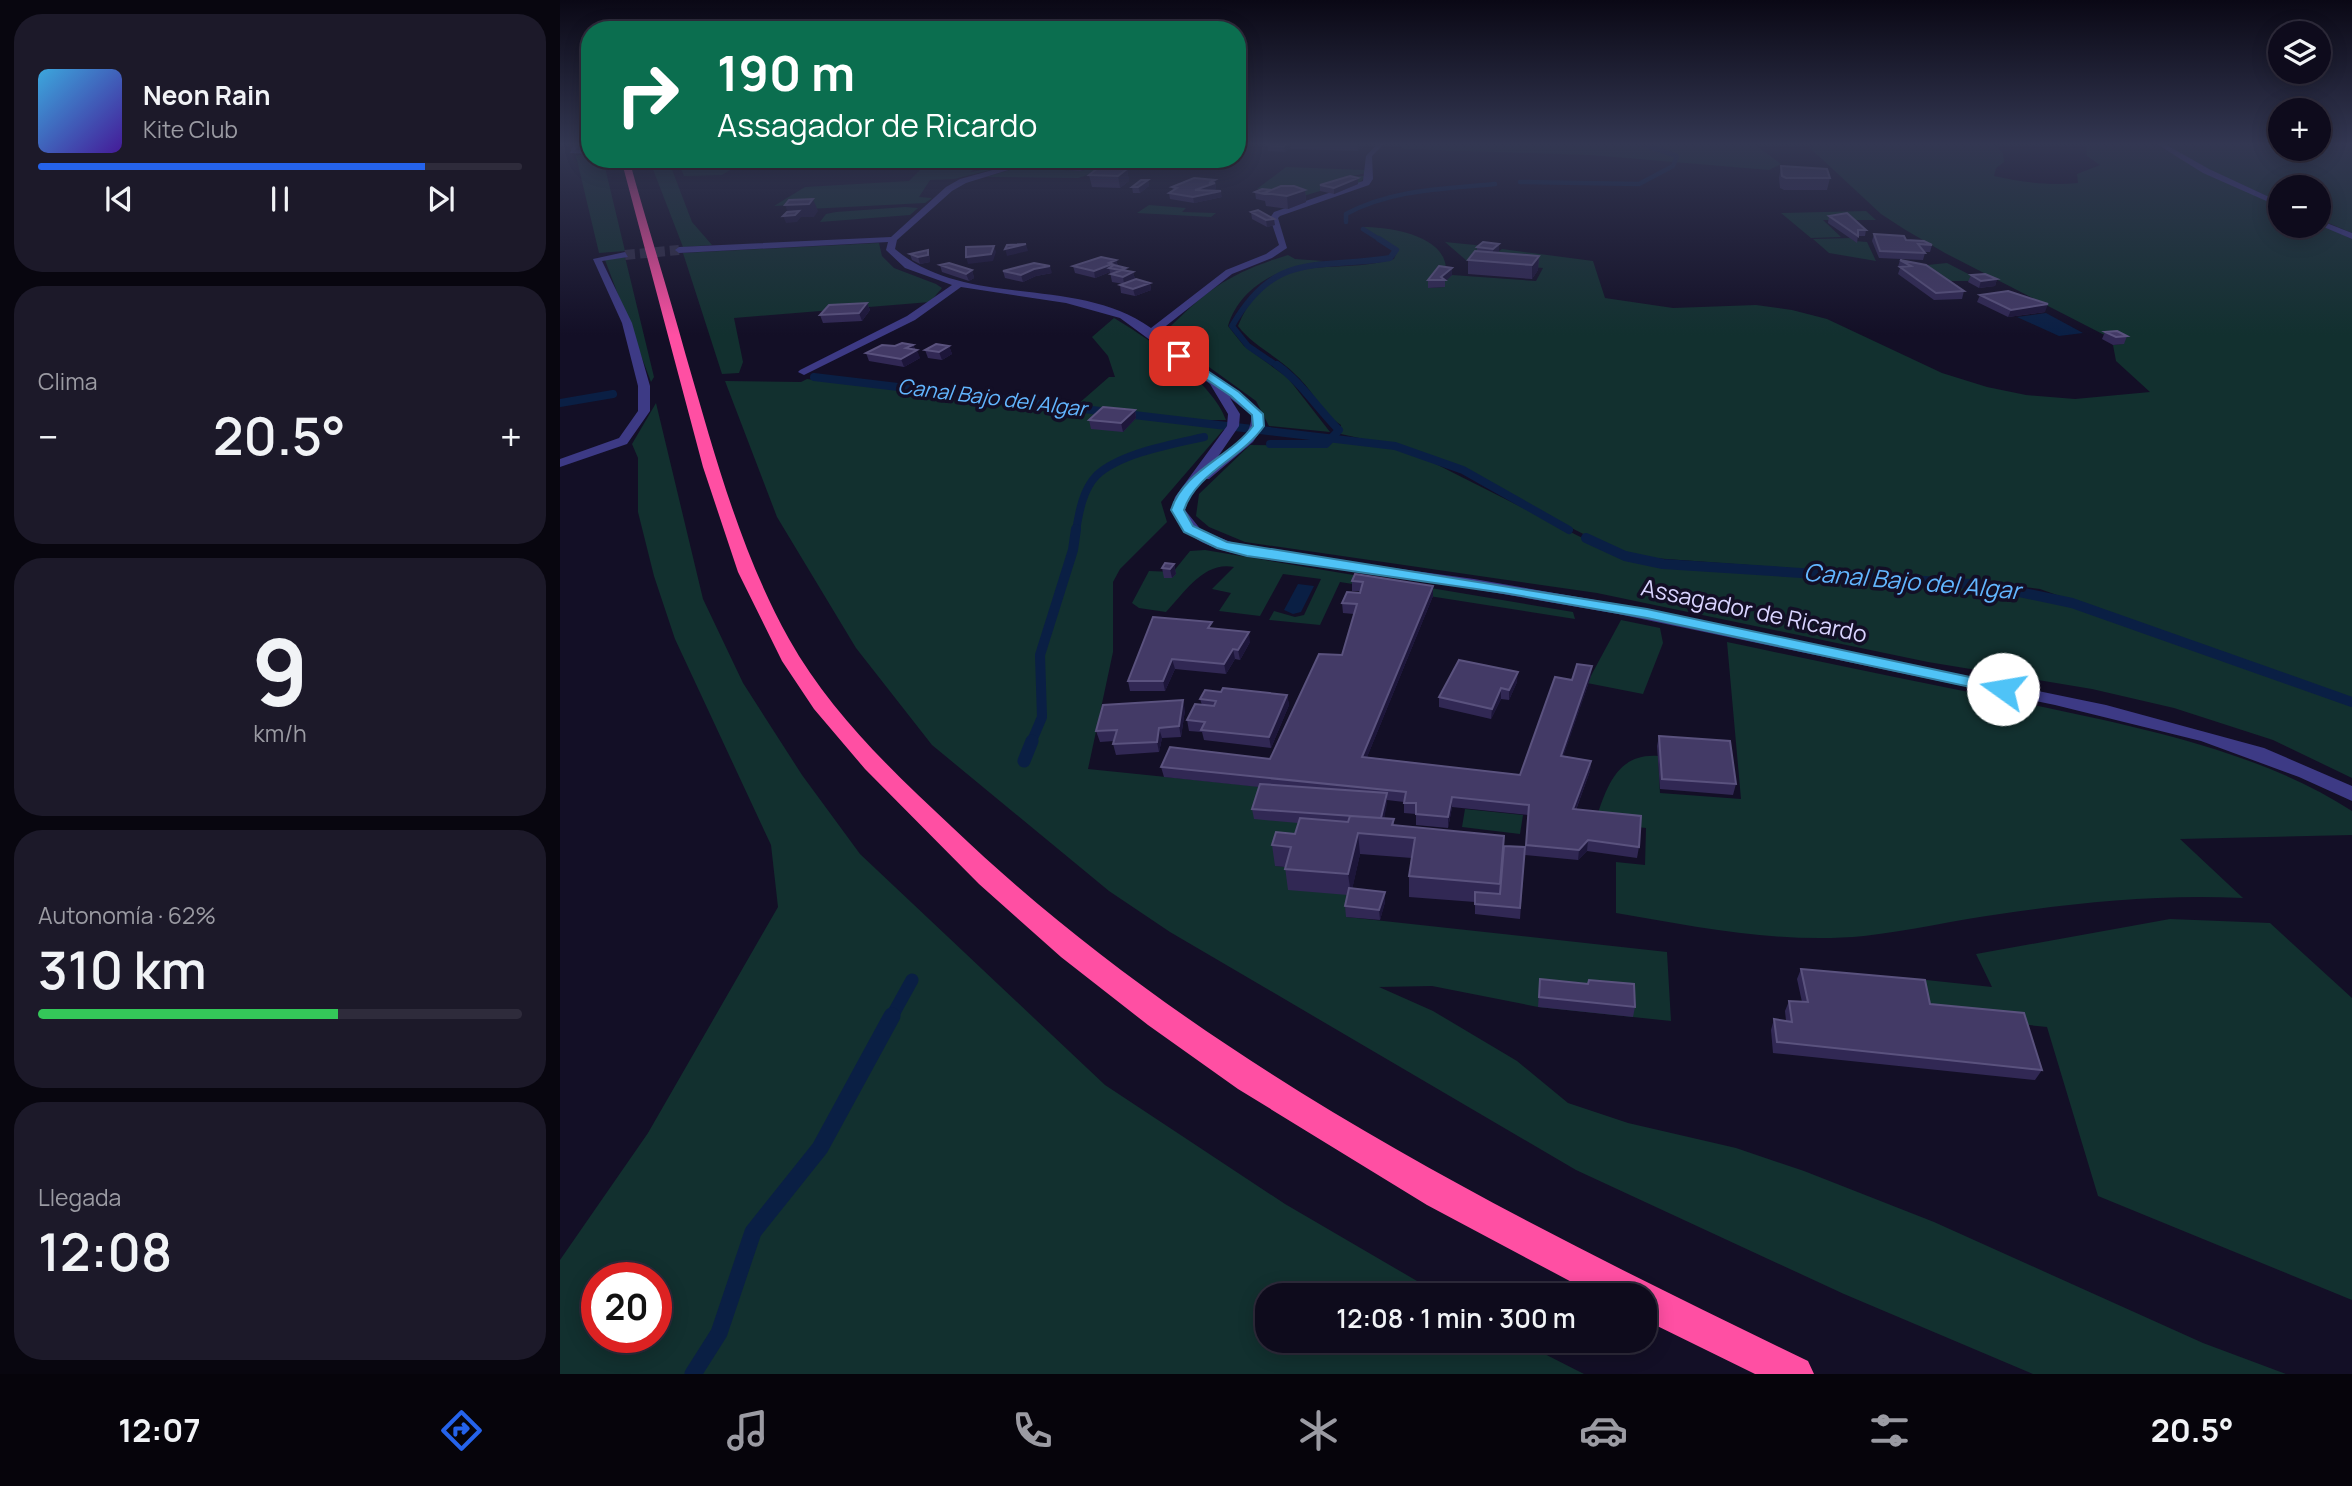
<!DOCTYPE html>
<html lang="es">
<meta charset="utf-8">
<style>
:root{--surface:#0e0b1c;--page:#1c1929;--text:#f1f3f6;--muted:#9b9ba3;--line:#2e2b3b;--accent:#2563eb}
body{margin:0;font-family:Manrope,sans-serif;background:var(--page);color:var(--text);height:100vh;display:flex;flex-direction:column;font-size:26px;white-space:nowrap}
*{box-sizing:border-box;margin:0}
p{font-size:23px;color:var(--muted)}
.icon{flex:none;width:38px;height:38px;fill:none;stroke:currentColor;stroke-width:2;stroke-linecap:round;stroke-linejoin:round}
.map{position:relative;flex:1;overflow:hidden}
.details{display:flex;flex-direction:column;gap:14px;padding:14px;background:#08060f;width:560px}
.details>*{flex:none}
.hud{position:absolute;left:21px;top:21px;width:665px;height:147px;border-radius:28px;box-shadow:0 4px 18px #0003,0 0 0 2px var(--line);background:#0b6e4f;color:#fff;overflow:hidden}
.buttons{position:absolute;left:1708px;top:21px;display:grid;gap:14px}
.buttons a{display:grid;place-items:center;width:63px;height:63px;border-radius:50%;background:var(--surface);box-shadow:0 4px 18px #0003,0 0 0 2px var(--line);font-size:35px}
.speed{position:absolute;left:21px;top:1262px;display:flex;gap:14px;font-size:35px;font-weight:700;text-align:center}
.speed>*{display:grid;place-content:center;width:91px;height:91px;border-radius:50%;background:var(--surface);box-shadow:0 4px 18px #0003,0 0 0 2px var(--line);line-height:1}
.speed .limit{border:10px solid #d22;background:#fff;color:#111}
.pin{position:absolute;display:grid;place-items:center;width:60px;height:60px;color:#fff;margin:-30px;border-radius:14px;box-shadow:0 4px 10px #0006}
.me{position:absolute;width:77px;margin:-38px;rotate:283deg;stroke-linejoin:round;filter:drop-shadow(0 0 5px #0008)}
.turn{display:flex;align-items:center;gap:24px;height:147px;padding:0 21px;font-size:32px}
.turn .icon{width:91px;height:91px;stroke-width:2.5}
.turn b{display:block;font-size:49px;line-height:60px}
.big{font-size:52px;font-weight:600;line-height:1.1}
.details .widget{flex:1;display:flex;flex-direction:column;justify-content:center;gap:10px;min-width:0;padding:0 24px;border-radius:28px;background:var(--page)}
.details .dial{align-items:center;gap:0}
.dial b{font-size:91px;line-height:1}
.song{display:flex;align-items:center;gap:21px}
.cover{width:84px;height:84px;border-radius:10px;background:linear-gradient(135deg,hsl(200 70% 55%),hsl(260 70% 35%))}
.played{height:7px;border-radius:4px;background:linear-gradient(90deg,var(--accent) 80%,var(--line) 80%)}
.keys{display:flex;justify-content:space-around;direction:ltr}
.heat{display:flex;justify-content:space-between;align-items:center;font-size:38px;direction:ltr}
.charge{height:10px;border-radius:5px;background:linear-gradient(90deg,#34c759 62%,var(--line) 0)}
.trip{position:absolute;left:695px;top:1283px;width:402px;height:70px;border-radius:28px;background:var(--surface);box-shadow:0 4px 18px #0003,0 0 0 2px var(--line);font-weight:600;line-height:70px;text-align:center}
.tabs{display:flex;height:112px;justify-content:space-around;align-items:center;background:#06040b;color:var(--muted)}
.tabs .icon{width:49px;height:49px}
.tabs .current{color:var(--accent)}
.tabs b{font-size:32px;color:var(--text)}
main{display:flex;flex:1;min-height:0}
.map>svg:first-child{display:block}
</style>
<main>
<section class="details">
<div class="widget">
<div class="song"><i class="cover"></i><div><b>Neon Rain</b><p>Kite Club</p></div></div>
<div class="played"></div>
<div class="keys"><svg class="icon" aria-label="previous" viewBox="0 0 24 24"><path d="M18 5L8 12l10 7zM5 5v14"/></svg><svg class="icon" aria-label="pause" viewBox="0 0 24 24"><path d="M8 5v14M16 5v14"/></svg><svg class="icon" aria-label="next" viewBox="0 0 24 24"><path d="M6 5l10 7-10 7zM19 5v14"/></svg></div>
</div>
<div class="widget"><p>Clima</p>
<div class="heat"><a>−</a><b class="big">20.5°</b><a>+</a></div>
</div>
<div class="widget dial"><b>9</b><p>km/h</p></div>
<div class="widget"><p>Autonomía · 62%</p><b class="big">310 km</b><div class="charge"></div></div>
<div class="widget"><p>Llegada</p><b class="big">12:08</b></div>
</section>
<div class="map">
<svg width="1792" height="1374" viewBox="0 0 1792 1374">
<rect width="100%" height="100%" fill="#130f26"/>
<!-- green -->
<path fill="#12302f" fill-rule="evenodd" d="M836,143H1193L1221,164L1209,170L1030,155L844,149Z
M1290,143H1434L1443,153L1444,162L1436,168L1434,176C1461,182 1489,186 1518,183L1517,174L1540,165L1527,156L1526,143H1591L1720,207V226L1759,224L1792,239V700L1480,589L1436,583L1079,557L1045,545L862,452L781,434V425C761,412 754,392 737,376C718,356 694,347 678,326C711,245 770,278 834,259L838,249L803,227C829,227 885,235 886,269L869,288L884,287L881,285L892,275L976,281L983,268L907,261L885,242L925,246L933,256L942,249L1033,261L1045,298L1113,308L1196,305L1232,310L1267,319L1382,373L1427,387L1466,395L1515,399L1590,392L1556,361L1553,345L1562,344L1385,253L1344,229L1321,214L1249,147L1255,144Z
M1602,143H1720V149H1759V143H1792V233L1759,219V187H1720V202L1652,171Z
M30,153V159H43L65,251L39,253L16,156Z
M89,159H108L132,222L152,245L123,247Z
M117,159H153L143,166L178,165L162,175L124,176Z
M446,159H474L394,179L370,180L359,197L372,198L365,203L229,210L231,205L214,206L245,187L349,181L361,169L417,168L410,172L423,170Z
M489,159L482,169L522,171L542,163L506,159L573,160L518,178L426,177Z
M726,167L805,170L806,173L793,176H806L798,184L790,182L740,197L697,189Z
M589,205L626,208L622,212L656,213L651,217L577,213Z
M345,207L358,208L350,215L260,222L266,214L276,212Z
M1306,211L1316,220H1263L1281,237L1251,238L1221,213Z
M1291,238L1294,241L1307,242L1316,261L1269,253L1253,239Z
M319,243L322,256L334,268L376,284L382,288L370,302L174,318L183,362L179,373L162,374L123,253Z
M728,255L735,259L764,261C723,266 681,284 668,326L684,346L728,378L770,432L709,426L696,401L609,338L607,330C648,288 672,272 728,255Z
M65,257L94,377L91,382L45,260Z
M1387,263L1422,281H1387L1357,266Z
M554,318C589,339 653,382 666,420H637L636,425L664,429L601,502L607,522L560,569L553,582V652L528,769L704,787L794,827L716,866L734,868L791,895L787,917L1107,952L1111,1021L978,1007L872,986L819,987L873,1011L957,1061L1008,1103L1068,1123L1176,1148L1244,1171L1374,1222L1643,1343L1726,1374H1473L1284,1294L1016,1170L610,932L549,891L372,745L296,648L217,517L165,381L241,382L247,379L579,419V414L517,405L549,377H555L548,356L532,337Z
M96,403L143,599L183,683L242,775L300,854L545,1085L725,1204L881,1295H707V1340L959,1341L1024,1374H0V1260L88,1133L218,907L211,845L115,639L94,576L78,512V458L72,444ZM37,1278H96V1337H37Z
M775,441L830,447L856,454L1062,558L1103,567L1386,585L1474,596L1511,606L1792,706V778L1713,740L1614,708L1532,689L1368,662L1037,593L685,542L649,527L636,516L639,494L690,445L753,446Z
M645,550L1013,612L1015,619L780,582L760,625L709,620L714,611L735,617L744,615L761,579L723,574L700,616L659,611L671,593L652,589L674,567C644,561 625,592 606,612L579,608L572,603L589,571L613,572L630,551Z
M1061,620L1100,628L1103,643L1083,694L1027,683Z
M1167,642C1262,662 1358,682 1454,701C1563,724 1698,749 1792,811V835L1620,839L1683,898C1601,894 1521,902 1440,914C1395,920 1349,931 1304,936C1221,944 1137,927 1056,913V862L1085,865L1086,828L1035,822C1046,789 1056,753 1098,756L1100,793L1181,799Z
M905,809L963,815L960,834L902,827Z
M1610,919L1710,923L1792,998V1300L1538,1196L1487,1027L1365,1014L1357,979L1432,987L1416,954Z"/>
<!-- water -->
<path fill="#0a1f44" d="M1486,313L1523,333L1499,336L1457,317Z
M738,584L754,586L741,612L733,614L724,610Z"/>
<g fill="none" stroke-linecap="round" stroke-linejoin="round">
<!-- stream-far5 -->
<path stroke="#0a1f44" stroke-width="4.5" d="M960,182L1079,184L1113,166L1117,156L1079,143
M786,222V214C832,189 884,189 935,184
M803,229L822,241"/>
<!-- stream-far4 -->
<path stroke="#0a1f44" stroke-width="6" d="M719,367L688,346L672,326C716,250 755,270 830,258L836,250L819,239"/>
<!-- stream-far3 -->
<path stroke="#0a1f44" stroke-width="8" d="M254,377L835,446L903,470L1009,530
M0,403L53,394
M710,444H766L779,430C758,409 740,381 717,365
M516,531C519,512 523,489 537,475C561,453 613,444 644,437"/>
<!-- stream-far2 -->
<path stroke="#0a1f44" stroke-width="10" d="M1026,538L1065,556L1103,564L1426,585L1512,603L1792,702
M471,743L482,717L480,655L513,550L516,529"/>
<!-- stream-far1 -->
<path stroke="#0a1f44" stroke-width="13" d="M464,761L472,741
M331,1018L352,980"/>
<!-- stream -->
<path stroke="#0a1f44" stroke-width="17" d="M133,1374L159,1333L193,1232L260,1148L332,1016"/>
<!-- minor-tunnel -->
<path stroke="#312d47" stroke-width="10" stroke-dasharray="10 5" stroke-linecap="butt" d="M65,255L119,250"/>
<!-- minor -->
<path fill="#3d3a85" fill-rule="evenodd" d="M14,143H20L16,150H30V154L10,153Z
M818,143H825L812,156L813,179L809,185L720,216L718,218L727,248L712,258L672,274L597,333L703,414L704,426L693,442L649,479H641L629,497L625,510L642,531L687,548L914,579L1058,604L1546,705L1704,748L1792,786V801L1739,777L1641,741L1495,705L1058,614L914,589L687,556C655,549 626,542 611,510L615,497L667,426L668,414L650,384L560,318L506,303L401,287L355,320L244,375L238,372L240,370L347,316L392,285L345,268L326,250L328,242L119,253L115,250L119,247L331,237L386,187L400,179L472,159H484L406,183L392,191L337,240L335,249C406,310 515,274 591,328L666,270L706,254L719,245L710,218L714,212L803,181L806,156ZM670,398L691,415C693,437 670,448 655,461L679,426L680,414Z
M1595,143H1603L1649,169L1720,202V207L1643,173Z
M1759,220L1792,233V239L1759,225Z
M65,252L68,257L42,261L72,323L90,386V411L67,444L0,467V459L59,438L78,411V386L62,323L33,259Z"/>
<!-- highway -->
<path fill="#ff4fa3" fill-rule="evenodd" d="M61,159H69C87,225 108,290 126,356C154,452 180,551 229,639C270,712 332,771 392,827C639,1063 944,1214 1248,1361L1254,1374H1195L1085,1320V1295H1036L867,1205L678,1089L588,1025L501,957L419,884L305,769L254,709L222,661L178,572L143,467Z"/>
</g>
<!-- wall -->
<path fill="#312854" d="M711,143H804V146L798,151L731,149V147L725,152L708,151V145Z
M156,159H185L178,163H157Z
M368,159H401L386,166H370Z
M530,161L531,167L521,171L482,168L481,163Z
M1221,166L1270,178L1267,190H1224L1220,188L1219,178Z
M567,169L569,181L560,188L532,187L529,175Z
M588,180L589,186L580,193H573L572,187Z
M655,180L656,189L653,190L662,197L634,203L610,199L609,193L613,190L612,187Z
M798,184L774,194L760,191V185Z
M711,190H745L746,202L728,209L706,206L705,201L696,199L695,192Z
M691,212L715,225L707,227L692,219Z
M1269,216L1306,230L1305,236H1298L1297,243L1268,223Z
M1314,234L1346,240L1372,245L1370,252H1363L1365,253L1363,260L1319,258L1312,241Z
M939,244V251L938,252L979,256L978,270L972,279L908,274V260L917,251V247Z
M350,254L370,257V262L360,264L352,260Z
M556,260L558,266L566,268L567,271L573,272L575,279L590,283L591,290L575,296L561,293L560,285L564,284L552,282L550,272L535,278L515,273L513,266Z
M1340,260L1404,291L1402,299L1374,300L1338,274L1340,268L1338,267Z
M380,265L412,270L414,278L409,281L382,272Z
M443,271L492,273L476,276L463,282L445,278Z
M892,275L885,281V287L868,288V280Z
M1411,275L1437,279L1435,286L1419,288L1408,282Z
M1420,295L1485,312L1448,317L1417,302Z
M307,303L310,310L302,321L263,323L260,315Z
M1545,332L1567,336L1564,344L1553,345L1542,339Z
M353,345L360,358L344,367L309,361L306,353L335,346Z
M389,346L392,354L382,360L368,358L365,350Z
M514,403L517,412L512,415L488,412L486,404Z
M575,410L576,418L563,432L531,429L529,420Z
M614,564L616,574L612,578H604L602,568Z
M795,574L873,596L807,757L960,775L1012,680L1031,676L1003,756L1031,761L1030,771L1016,810L1079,847L1077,858L1027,851L1018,860L965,855L968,815L892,807L888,828L856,825V814L844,813V802L827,800L824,818L834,819V826L944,846L965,847L960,919L915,914V902L849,897V876L852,858L800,854L792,889L825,892V902L820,920L786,917L785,906L788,895L728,890L725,867L715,866L712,845L735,834L738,823L694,819L692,809L699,787L604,777L601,767L710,759L782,655L794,614L783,613L782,603L800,593V591H792V581Z
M653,629L690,642L680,660L675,659L666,674L615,669L605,691H570L568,681Z
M957,682L949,700L941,699L931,719L879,707V697Z
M661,692L727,695L729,705L711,748L644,740L642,732L629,731L627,720L642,705L640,699Z
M625,710L621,737L602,738L599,752L556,755L553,744L554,741L540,742L536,731Z
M1099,736L1176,784L1173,795L1100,789L1097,746Z
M1241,969L1370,1004L1482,1070L1475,1080L1213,1053L1211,1030L1214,1019L1226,1021L1225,1011L1229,1001L1242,1002L1237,979Z
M980,979L1075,1007L1073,1017L978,1007Z"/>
<!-- shaded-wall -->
<path fill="#1d163a" d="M729,143H731V147L725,152L724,146Z
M797,143H804V146L798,151Z
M384,159H401L386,166Z
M530,161L531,167L521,171L520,165Z
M567,169L569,181L560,188L558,176Z
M798,178V184L774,194V188Z
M588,180L589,186L580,193L578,187Z
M655,180L656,189L636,196L635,190Z
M745,190L746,202L728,209L727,196Z
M661,191L662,197L634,203L633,197Z
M253,199L258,211L254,217H241L237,222L226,223L223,216H229L225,205Z
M714,219L715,225L707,227L706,220Z
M466,244L468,251L447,256L445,249Z
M939,244V251L933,256V249Z
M434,246L436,252L433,261L408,264L406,257Z
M368,250L370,257V262L360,264L358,257Z
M979,256L978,270L972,279V265Z
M556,260L558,267L549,268L550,272L535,278L534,271Z
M490,266L492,273L476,276L463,282L461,275L474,269Z
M892,268V275L885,281L881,277Z
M412,270L414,278L409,281L406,274Z
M573,272L575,279L564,284L563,277Z
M1437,279L1435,286L1419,288L1421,281Z
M590,283L591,290L575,296L573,289Z
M307,303L310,310L302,321L299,313Z
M1488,304L1485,312L1448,317L1451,310Z
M353,345L355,351L357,350L360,358L344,367L341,359L346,348Z
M389,346L392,354L382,360L379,352Z
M514,403L517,412L512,415L510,407Z
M575,410L576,418L563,432L561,423Z
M614,564L616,574L612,578L610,569Z
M873,586V596L803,767L802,757Z
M689,632L690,642L680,660L678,650Z
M673,649L675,659L666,674L664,664Z
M612,659L615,669L605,691L603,681Z
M1032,666L1031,676L1000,766L1001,756Z
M958,672L957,682L949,700V690Z
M941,688V699L931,719L932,709Z
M727,695L729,705L711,748L709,737Z
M623,700L625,710L621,737L619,726Z
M599,728L602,738L599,752L597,742Z
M1031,761L1030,771L1012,820L1013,809Z
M827,793V804L822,829L821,818Z
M892,797V807L888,828V817Z
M798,833L800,854L791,895L788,874Z
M1028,840L1027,851L1018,860L1019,850Z
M825,892V902L820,920L819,910Z"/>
<!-- building -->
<path fill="#433a66" stroke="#5a527e" stroke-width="2" d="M711,143H729L724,146L708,145Z
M489,159H495L530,161L520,165L481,163Z
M1221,166L1267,169L1270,178H1226L1222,176Z
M538,168L567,169L558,176L529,175Z
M790,176L798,178L774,188L760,185Z
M634,178L655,180L649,183H655L635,190L661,191L633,197L609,193L617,188L612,187Z
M581,180H588L578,187H572Z
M721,186H734L745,190L727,196L704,193Z
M702,189L711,190L704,194L695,192Z
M253,199L249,204L225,205L229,200Z
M698,210L714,219L706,220L691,212Z
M239,211L235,215L223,216L227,212Z
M1287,213L1306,230H1298V236L1269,216Z
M1314,234L1344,236L1346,240L1364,241L1372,245L1358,244L1365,253L1320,251Z
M923,242L939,244L933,249L917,247Z
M466,244L445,249L447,245Z
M434,246L431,254L406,257V247Z
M368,250V255L358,257L350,254Z
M915,251L979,256L972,265L908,260Z
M541,257L556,260L549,263L552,264L534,271L513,266Z
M1340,260L1366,265L1404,291L1376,293L1340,267L1351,266Z
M389,263L412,270L406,274L380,265Z
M474,263L490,266L474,269L461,275L443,271Z
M554,265L566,268L560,270L549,268Z
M879,266L892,268L881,277L885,280H868Z
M562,270L573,272L563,277L551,274Z
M1425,274L1437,279L1421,281L1411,275Z
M576,279L590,283L573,289L560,285Z
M1448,291L1488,304L1451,310L1420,295Z
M307,303L299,313L260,315L269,305Z
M1557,331L1567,336L1556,337L1545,332Z
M342,343L353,345L346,348L357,350L341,359L306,353L322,345L335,346Z
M376,344L389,346L379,352L365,350Z
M490,400L514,403L510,407L486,404Z
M543,407L575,410L561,423L529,420Z
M605,563L614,564L610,569L602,568Z
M795,574L873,586L802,757L960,775L995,677L1012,680L1017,664L1032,666L1001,756L1031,761L1013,809L1081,816L1079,847L1028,840L1019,850L966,845L969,805L892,797L888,817L856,814V803H844L846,792L601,767L610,747L710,759L759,654L782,655L797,604L782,603L787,592L800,593L803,582L792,581Z
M593,617L652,622L648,628L689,632L678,650L673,649L664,664L612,659L603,681H568Z
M899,660L958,672L949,690L941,688L932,709L879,697Z
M663,688L727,695L709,737L641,730L645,722L627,720L635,704L654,706L656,701L640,699L645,690L661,692Z
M623,700L619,726L599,728L597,742L553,744L557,730L536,731L543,705Z
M1099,736L1170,741L1176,784L1102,779Z
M700,784L827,793L821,818L692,809Z
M790,816L834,819L832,825L944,836L940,884L849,876L855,838L798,833L788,874L725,869L731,847L712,845L716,832L735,834L740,818L788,822Z
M944,846L965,847L960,908L915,904V892L940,894Z
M789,888L825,892L819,910L785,906Z
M1241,969L1365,980L1370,1004L1464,1013L1482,1070L1217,1042L1214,1019L1232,1022L1229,1001L1248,1002Z
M980,979L1028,984L1029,980L1074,984L1075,1007L979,997Z"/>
<!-- sky -->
<linearGradient id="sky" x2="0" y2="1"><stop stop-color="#0a0815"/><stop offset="0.43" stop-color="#333752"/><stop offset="1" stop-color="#333752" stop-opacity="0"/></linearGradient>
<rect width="1792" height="335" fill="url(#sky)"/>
<!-- route -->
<path fill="#4fc3f7" stroke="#337fa1" stroke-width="2" d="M615,354H622L679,392L703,414L704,426C682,458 636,473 624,510L633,526L667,542L1087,609L1443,684L1451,689L1443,694L1087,618L944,593L687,556L657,548L624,532L611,510C624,470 669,458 693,426L692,415L671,396L615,358Z"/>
<g text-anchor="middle" stroke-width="7" stroke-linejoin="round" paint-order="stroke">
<!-- far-water labels -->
<g font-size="21" font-style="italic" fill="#62b6ff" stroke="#130f26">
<text transform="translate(432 398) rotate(7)" y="7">Canal Bajo del Algar</text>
</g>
<!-- street labels -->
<g font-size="23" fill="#d9d4ff" stroke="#130f26">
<text transform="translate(1194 611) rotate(12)" y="8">Assagador de Ricardo</text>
</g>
<!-- water labels -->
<g font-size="24" font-style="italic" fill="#62b6ff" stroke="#130f26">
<text transform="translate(1352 582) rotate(5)" y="8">Canal Bajo del Algar</text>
</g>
</g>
</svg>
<div class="buttons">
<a><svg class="icon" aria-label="layers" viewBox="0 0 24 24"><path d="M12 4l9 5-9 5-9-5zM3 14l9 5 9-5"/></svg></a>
<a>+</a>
<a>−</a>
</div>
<div class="speed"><div class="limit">20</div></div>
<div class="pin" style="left:619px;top:356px;background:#d93025"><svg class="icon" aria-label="arrive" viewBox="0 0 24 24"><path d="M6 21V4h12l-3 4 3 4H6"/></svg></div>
<svg class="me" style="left:1443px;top:689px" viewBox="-20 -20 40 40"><circle r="19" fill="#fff"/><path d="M0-13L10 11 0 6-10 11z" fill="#4fc3f7"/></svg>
<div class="trip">12:08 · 1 min · 300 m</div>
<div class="hud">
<div class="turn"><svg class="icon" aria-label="right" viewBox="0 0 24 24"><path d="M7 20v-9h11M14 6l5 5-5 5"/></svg><div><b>190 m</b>Assagador de Ricardo</div></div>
</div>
</div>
</main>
<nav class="tabs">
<b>12:07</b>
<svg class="icon current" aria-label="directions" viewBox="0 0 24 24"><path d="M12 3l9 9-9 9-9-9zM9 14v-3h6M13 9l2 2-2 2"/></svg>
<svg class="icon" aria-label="music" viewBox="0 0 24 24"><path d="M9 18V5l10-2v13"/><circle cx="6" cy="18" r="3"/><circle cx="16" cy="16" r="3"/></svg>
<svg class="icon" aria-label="phone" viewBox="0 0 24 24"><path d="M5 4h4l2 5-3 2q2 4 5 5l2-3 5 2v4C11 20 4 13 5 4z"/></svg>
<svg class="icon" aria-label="climate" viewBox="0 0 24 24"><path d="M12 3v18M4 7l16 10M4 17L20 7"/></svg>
<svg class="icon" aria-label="car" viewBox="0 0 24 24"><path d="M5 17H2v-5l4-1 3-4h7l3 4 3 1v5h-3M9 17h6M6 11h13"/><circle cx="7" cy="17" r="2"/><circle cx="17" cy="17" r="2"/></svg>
<svg class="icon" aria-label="filters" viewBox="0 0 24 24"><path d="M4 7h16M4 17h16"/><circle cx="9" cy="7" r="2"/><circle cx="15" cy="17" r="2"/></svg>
<b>20.5°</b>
</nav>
